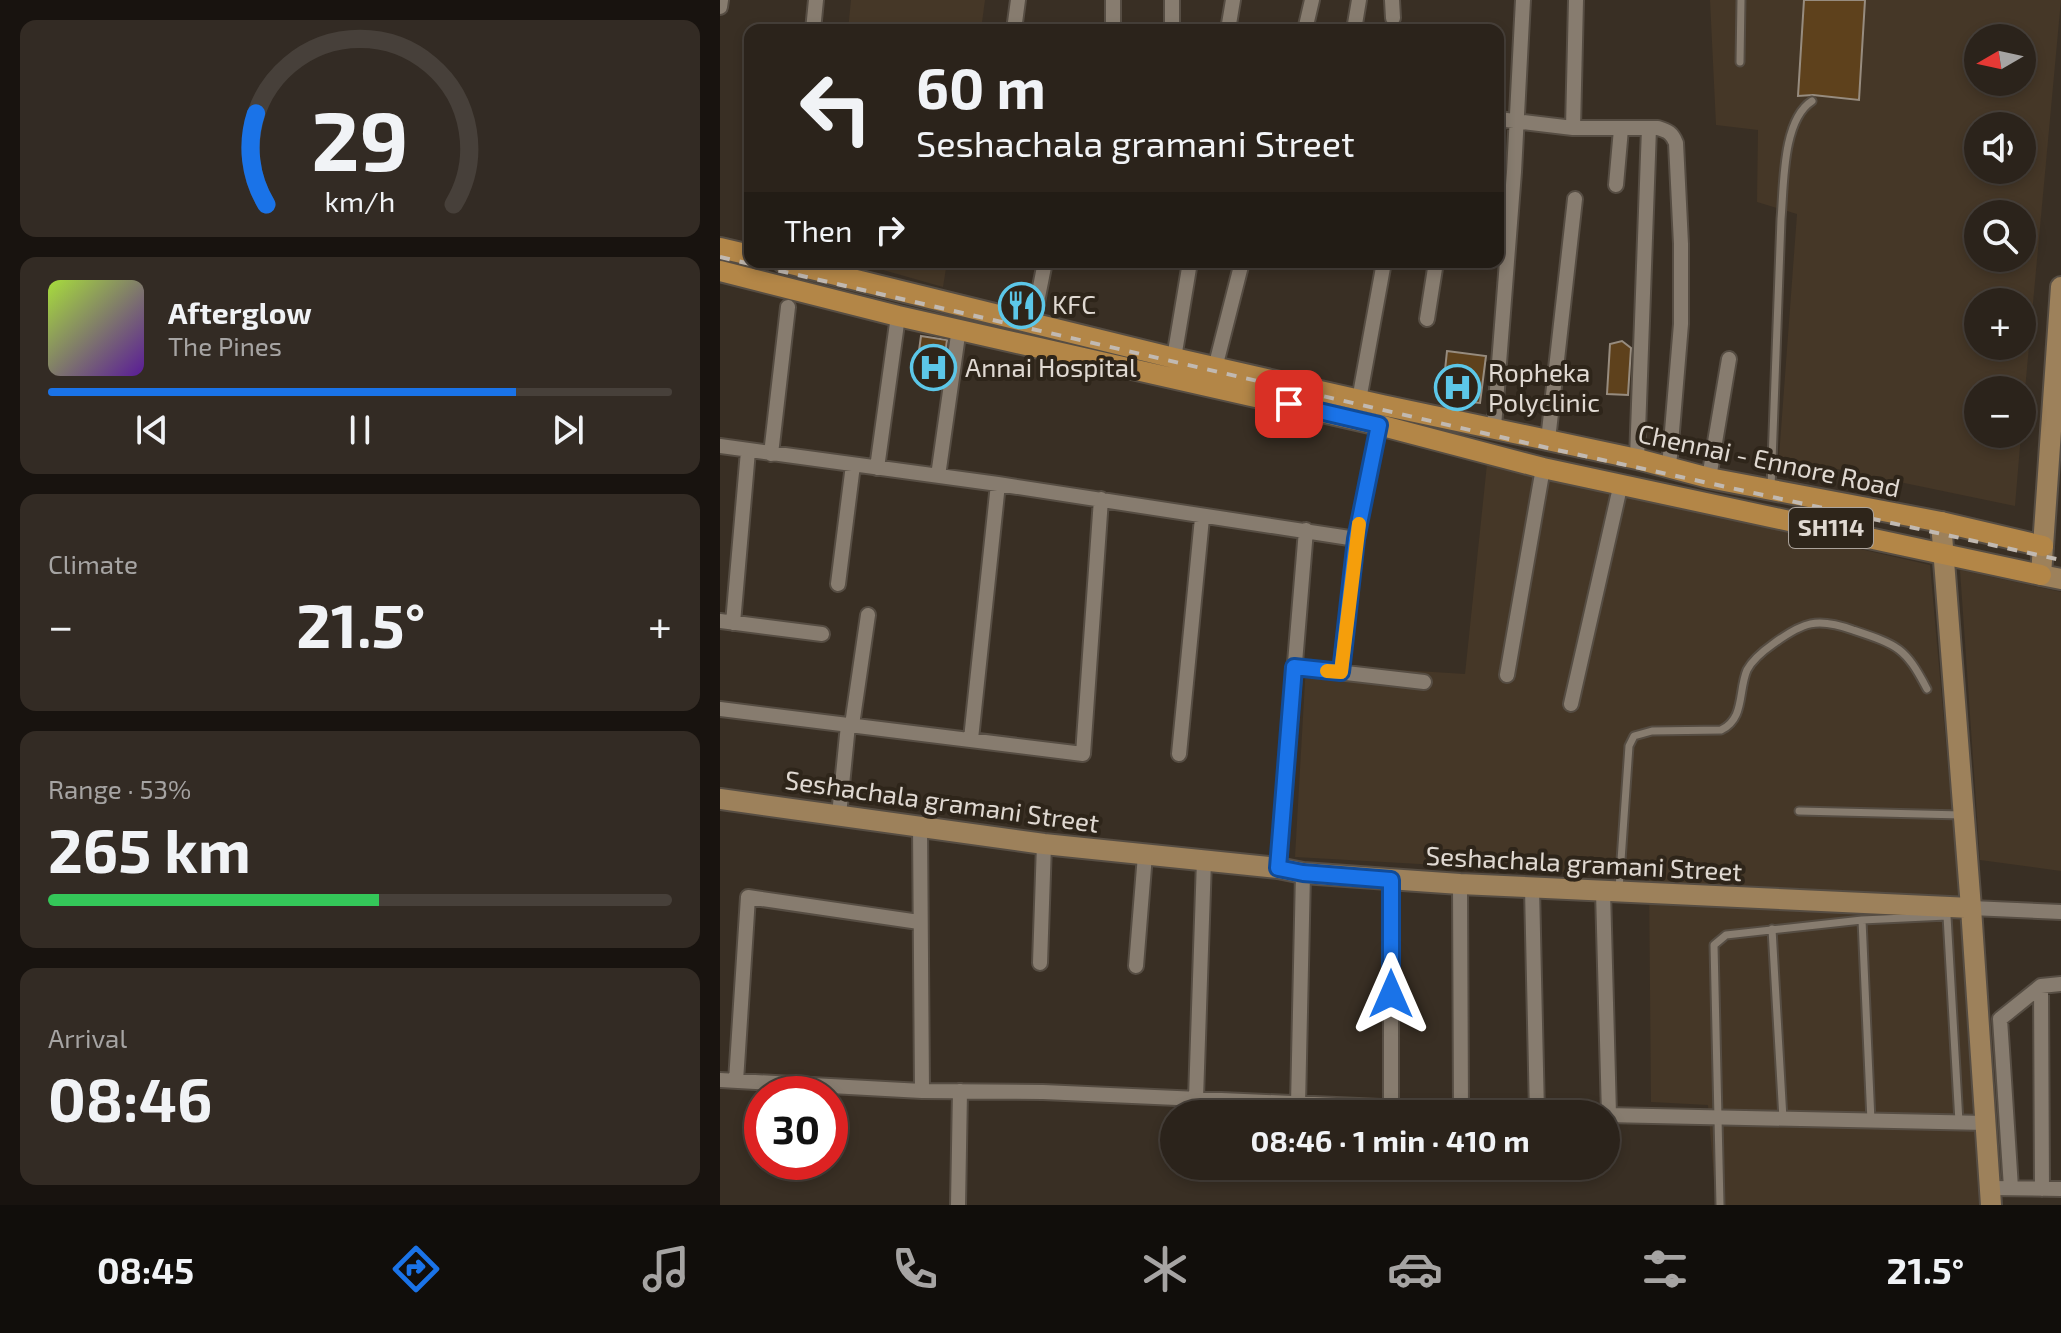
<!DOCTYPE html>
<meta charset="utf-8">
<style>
:root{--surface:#2b231b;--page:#332b24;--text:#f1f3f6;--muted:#a6a4a3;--line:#47403a;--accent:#1a73e8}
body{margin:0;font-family:"Exo 2",sans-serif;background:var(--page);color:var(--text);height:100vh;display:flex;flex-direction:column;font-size:30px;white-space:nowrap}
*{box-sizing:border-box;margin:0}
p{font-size:26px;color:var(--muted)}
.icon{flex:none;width:44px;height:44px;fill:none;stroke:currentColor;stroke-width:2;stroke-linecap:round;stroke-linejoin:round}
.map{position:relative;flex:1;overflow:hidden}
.panel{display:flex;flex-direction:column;gap:20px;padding:20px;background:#18130f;width:720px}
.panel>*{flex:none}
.banner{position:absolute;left:24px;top:24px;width:760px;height:244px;border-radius:16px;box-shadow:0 4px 12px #0003,0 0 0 2px var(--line);background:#2b231b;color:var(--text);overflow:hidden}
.needle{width:52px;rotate:261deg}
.fabs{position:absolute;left:1244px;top:24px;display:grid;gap:16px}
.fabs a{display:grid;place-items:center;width:72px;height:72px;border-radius:50%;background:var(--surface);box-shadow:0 4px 12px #0003,0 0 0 2px var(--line);font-size:40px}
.speed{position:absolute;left:24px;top:1076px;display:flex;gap:16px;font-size:40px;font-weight:700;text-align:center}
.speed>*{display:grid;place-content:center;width:104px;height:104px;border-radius:50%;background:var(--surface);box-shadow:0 4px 12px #0003,0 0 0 2px var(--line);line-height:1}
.speed .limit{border:12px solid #d22;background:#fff;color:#111}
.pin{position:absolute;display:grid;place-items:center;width:68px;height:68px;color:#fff;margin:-34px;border-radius:16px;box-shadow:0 4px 12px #0006}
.me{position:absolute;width:88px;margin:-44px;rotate:0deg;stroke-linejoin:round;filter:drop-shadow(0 0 6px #0008)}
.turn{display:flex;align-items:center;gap:28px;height:168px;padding:0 40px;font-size:36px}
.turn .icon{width:104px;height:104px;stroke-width:2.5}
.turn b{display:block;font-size:56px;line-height:68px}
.then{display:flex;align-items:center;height:76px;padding:0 40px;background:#0003;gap:16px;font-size:30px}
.big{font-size:60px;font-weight:700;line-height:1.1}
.panel .tile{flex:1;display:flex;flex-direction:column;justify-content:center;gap:12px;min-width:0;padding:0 28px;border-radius:16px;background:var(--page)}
.panel .dial{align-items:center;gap:0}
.dial svg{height:208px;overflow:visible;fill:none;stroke:var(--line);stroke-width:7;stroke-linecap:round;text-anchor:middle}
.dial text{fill:var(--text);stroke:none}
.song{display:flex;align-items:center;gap:24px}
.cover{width:96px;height:96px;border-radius:12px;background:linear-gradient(135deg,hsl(80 70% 55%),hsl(270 70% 35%))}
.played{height:8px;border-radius:4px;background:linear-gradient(90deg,var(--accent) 75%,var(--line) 75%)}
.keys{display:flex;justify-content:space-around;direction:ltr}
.heat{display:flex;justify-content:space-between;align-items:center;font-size:44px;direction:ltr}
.charge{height:12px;border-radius:6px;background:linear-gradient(90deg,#34c759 53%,var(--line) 0)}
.trip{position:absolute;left:440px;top:1100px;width:460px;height:80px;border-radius:40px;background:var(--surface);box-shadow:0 4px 12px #0003,0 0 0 2px var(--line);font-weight:700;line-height:80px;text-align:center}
.tab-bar{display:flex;height:128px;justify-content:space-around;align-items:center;background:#110e0b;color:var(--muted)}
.tab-bar .icon{width:56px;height:56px}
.tab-bar .active{color:var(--accent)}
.tab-bar b{font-size:36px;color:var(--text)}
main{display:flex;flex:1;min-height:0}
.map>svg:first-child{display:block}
</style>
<main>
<section class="panel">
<div class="tile dial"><svg viewBox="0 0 100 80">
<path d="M14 69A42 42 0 1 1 86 69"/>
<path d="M14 69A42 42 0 0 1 10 34" stroke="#1a73e8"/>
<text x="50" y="56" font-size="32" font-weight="700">29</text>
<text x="50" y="72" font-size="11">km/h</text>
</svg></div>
<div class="tile">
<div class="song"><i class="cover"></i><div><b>Afterglow</b><p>The Pines</p></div></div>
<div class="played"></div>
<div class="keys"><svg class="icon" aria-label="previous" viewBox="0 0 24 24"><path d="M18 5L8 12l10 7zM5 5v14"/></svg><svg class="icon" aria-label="pause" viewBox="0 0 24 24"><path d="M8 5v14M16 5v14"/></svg><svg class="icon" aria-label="next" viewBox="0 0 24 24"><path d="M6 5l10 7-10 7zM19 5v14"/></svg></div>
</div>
<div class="tile"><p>Climate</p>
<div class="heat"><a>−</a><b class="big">21.5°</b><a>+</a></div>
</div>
<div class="tile"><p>Range · 53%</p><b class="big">265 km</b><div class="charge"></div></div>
<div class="tile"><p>Arrival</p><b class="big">08:46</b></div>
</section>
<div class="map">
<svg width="1341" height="1205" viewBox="0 0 1341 1205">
<rect width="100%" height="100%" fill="#392f24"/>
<!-- built -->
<path fill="#453727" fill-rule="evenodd" d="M131,0H265L261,30H128Z
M990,0H1341L1302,422V390H1258V434H1301L1295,506L1059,457L1077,214L1037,202L1038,130L996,125ZM1258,38H1302V82H1258ZM1258,126H1302V170H1258ZM1258,214H1302V258H1258ZM1258,302H1302V346H1258Z
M135,262H227L223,287Z
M767,464L1210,565L1236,857L1259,1205H996L988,1105L931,1102L929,877L575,857L586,664L745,674Z
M1240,570L1341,592V871L1260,860Z"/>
<!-- building -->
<path fill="#5e411c" stroke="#978c7f" stroke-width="2" d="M1084,0H1145L1139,100L1093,95L1078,96Z
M201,336L227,340L221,384L195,380Z
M902,341L911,348L908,395L887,394L890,344Z
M727,351L766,356L760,403L722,399Z"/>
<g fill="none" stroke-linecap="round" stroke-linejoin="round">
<defs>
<path id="lane" d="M1020,62L1021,0
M1051,488L1061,219C1064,186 1062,120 1092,101
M1079,811L1242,815
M899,889L909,746L914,736L932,731L1001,730C1025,719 1018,691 1027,670C1033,659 1043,651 1053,644C1083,622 1097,617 1133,630C1178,645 1185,647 1207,689
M1227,916L1239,1122
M1142,920L1151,1121
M1052,929L1063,1119
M1000,1205L994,945L1006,935L1142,920L1227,916"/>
<path id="street" d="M672,0L673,18
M0,7L1,0
M93,30L96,0
M294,30L298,0
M393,30V0
M452,30V0
M508,30L513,0
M585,30L592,0
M634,30L639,0
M778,119L853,128H938C948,131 952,133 956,143L961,244V324L949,467
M853,128L856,0
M896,185L901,129
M707,319L716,262
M313,322L325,262
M454,358L470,262
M495,368L522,262
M639,400L664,262
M774,427L794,172L803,0
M828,440L855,199
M0,446L278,484L636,539L659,425
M51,454L68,307
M917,459L929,128
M157,468L178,316
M218,476L239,328
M989,478L1009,359
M118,584L133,465
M0,621L102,634
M13,623L28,451
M574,667L704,682
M621,672L636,539
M787,675L823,468
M851,704L901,483
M0,709L363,754L381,499
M132,725L148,615
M251,739L278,484
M459,754L482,518
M119,815L128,725
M200,826L202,1091
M558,868L586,530
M740,884L741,1112
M812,888L817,1114
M883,891L889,1115
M1251,908L1341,912
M320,963L324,844
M416,966L425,855
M1321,986L1322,1189
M0,1080L202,1091L323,1092L817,1114
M16,1081L28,897L199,922
M476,1098L484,860
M578,1105L583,873
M671,1108V880
M886,1115L1266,1123
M1270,1188L1341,1189
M1291,1188L1280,1019L1321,986L1341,984
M238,1205L240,1091"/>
<path id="secondary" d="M1341,287L1321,575L1341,579
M1221,522L1251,908L1271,1205
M0,799L324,844L558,868L583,873L740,884L1251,908"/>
<path id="primary" d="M0,248L30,255
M63,262L454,358L662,405L917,459L989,478L1221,522L1323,546
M0,271L178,316L659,425L823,468L1321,575"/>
</defs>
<!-- lane casing -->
<use href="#lane" stroke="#564d43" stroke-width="11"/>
<!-- street casing -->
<use href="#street" stroke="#564d43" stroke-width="18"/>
<!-- secondary casing -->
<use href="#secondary" stroke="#564d43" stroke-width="24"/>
<!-- primary casing -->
<use href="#primary" stroke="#564d43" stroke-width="24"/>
<!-- lane -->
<use href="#lane" stroke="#877c6f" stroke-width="7"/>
<!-- street -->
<use href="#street" stroke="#877c6f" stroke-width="14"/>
<!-- secondary -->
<use href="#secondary" stroke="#9d815b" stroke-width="20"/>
<!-- primary -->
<use href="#primary" stroke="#b38647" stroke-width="20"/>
<!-- rail -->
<path stroke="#c1b9b1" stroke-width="4" stroke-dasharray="10 10" stroke-linecap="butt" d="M0,257L828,448L1341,560"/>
</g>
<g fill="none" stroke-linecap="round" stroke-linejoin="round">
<defs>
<path id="route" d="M569,404L659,425L636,539L621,672L574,667L558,868L583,873L671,880V994"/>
</defs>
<!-- route casing -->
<use href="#route" stroke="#114b97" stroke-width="20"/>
<!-- route -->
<use href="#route" stroke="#1a73e8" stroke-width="14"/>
<!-- slow -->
<path stroke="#f59e0b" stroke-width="14" d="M607,671L621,672L639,524"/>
</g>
<!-- icons -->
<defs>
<symbol id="restaurant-ring" viewBox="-11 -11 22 22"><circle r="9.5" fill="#2e251a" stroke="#5cc7e8" stroke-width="1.5"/><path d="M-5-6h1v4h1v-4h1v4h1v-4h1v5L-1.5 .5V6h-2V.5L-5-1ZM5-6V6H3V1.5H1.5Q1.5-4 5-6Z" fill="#5cc7e8"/></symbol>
<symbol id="hospital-ring" viewBox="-11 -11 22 22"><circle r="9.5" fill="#2e251a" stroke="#5cc7e8" stroke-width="1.5"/><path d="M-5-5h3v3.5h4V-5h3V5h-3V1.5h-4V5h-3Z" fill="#5cc7e8"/></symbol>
</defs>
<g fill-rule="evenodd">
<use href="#restaurant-ring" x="276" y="280" width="51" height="51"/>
<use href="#hospital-ring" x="188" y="342" width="51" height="51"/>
<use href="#hospital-ring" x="712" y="362" width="51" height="51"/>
</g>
<g text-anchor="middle" stroke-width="8" stroke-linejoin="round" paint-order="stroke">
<!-- shield labels -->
<rect fill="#2e251a" stroke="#aba39b" stroke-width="2" x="1069" y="508" width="84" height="40" rx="6"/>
<g font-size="24" font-weight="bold" fill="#e0d9d2">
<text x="1111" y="536">SH114</text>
</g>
<!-- poi labels -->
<g font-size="26" fill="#e0d9d2" stroke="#2e251a" text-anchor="start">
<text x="332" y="314">KFC</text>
<text x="245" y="377">Annai Hospital</text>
<text x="768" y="382">Ropheka<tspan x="768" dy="30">Polyclinic</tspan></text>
</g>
<!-- street labels -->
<g font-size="26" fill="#e0d9d2" stroke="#2e251a">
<text transform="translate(1049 461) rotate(12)" y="9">Chennai - Ennore Road</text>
<text transform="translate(222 802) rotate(8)" y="9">Seshachala gramani Street</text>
<text transform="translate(864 864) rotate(3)" y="9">Seshachala gramani Street</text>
</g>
</g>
</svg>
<div class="fabs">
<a><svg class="needle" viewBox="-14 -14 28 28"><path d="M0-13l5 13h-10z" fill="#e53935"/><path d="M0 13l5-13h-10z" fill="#a6a4a3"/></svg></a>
<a><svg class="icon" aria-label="sound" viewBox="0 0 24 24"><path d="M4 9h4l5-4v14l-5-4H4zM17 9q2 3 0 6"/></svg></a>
<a><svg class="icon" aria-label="search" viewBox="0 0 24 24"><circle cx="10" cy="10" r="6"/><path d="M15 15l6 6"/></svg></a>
<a>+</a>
<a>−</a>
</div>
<div class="speed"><div class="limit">30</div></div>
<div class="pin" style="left:569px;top:404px;background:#d93025"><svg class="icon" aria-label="arrive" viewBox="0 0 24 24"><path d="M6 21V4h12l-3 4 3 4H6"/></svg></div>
<svg class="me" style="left:671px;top:994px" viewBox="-20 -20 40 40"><path d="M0-17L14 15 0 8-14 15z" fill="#1a73e8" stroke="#fff" stroke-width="4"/></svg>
<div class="trip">08:46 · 1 min · 410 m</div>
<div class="banner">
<div class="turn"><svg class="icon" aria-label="left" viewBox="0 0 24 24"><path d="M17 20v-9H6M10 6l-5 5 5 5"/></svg><div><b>60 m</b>Seshachala gramani Street</div></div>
<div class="then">Then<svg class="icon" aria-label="right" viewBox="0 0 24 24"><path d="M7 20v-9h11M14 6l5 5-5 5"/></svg></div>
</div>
</div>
</main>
<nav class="tab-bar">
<b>08:45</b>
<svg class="icon active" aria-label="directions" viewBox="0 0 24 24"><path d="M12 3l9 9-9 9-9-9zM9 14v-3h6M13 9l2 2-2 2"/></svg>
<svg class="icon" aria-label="music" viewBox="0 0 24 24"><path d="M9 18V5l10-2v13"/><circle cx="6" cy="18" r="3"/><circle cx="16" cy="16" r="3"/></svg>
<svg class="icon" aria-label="phone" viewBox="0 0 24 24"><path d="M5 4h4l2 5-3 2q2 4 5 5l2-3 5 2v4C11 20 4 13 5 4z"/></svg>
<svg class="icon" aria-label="climate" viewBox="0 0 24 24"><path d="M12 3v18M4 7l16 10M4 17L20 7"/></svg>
<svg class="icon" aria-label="car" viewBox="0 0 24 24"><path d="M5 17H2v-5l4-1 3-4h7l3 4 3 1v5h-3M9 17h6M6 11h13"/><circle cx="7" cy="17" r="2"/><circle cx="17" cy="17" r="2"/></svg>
<svg class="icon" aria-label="filters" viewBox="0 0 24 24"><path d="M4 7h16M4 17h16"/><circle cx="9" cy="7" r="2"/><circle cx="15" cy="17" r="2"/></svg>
<b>21.5°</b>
</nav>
